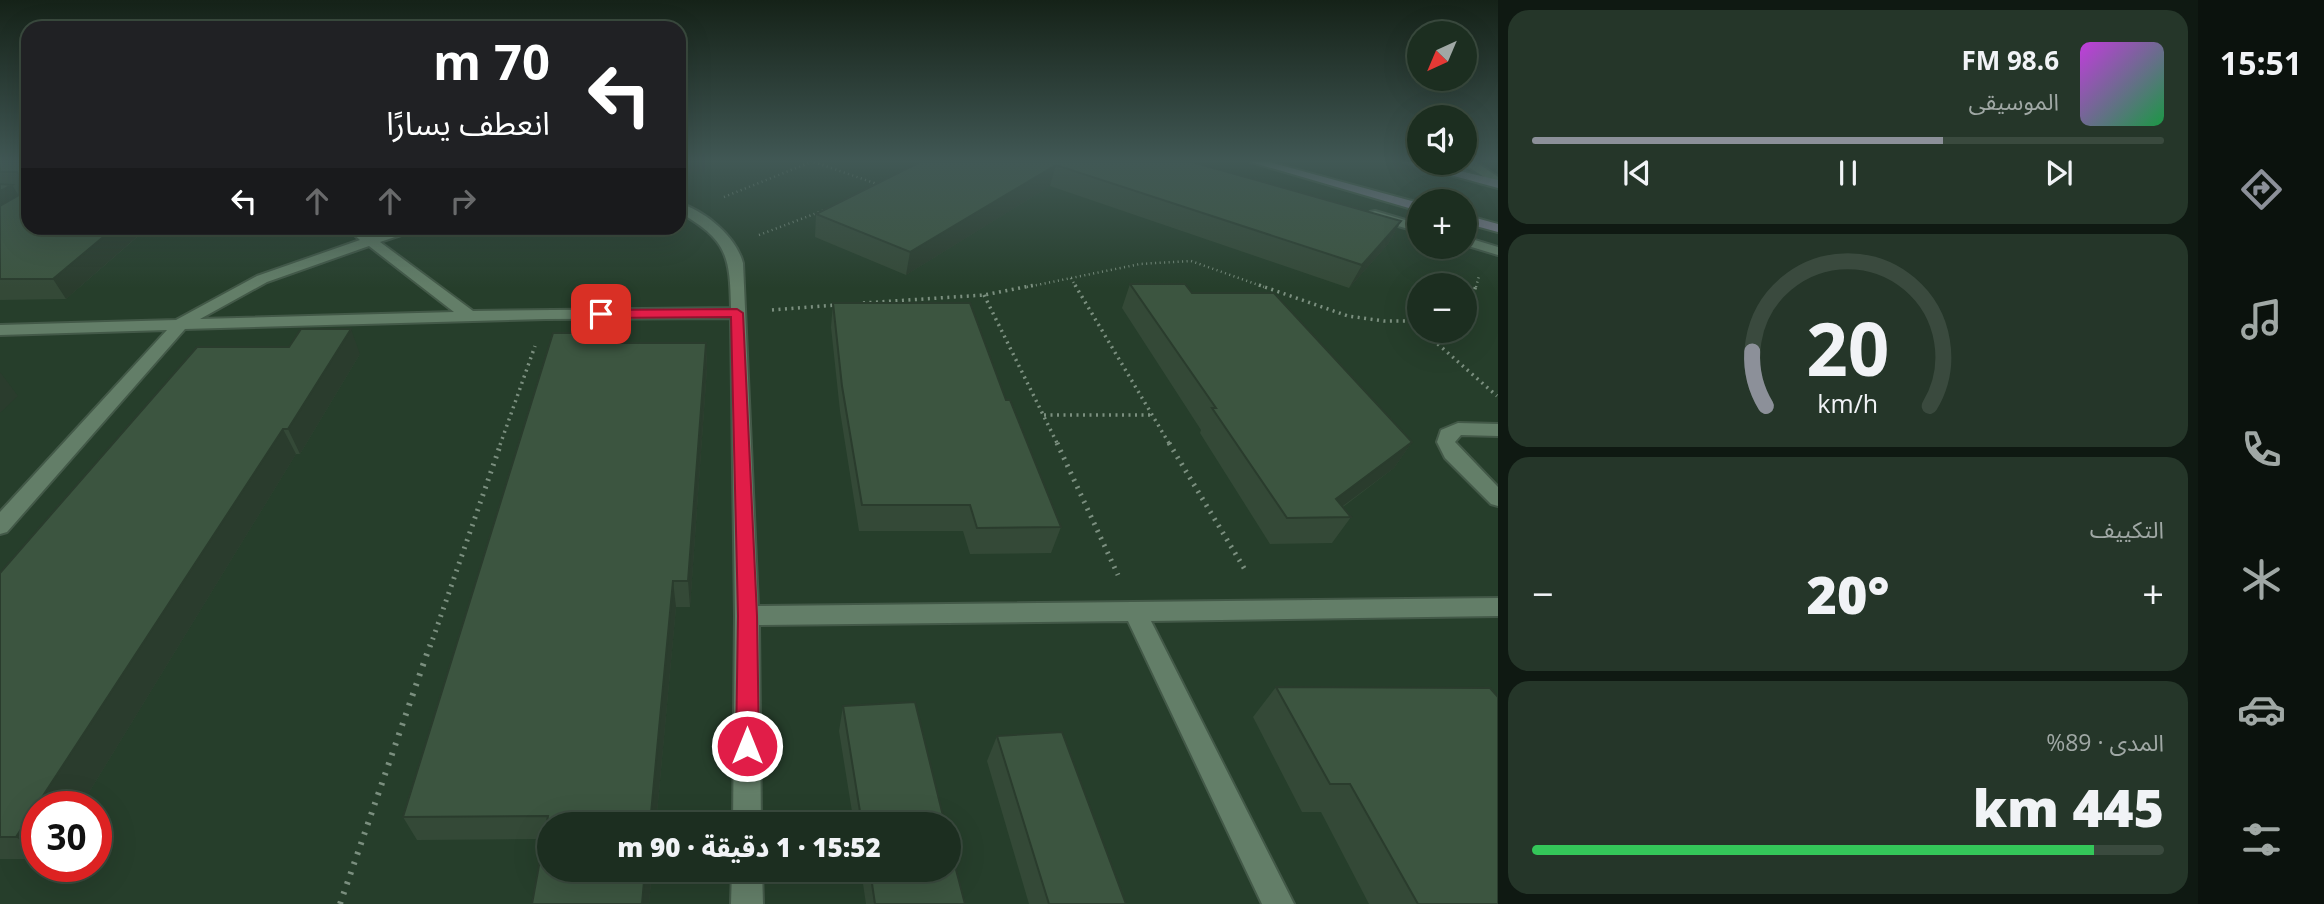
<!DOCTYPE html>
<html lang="ar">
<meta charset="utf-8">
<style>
:root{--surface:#1c2e20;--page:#253629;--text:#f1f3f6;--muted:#a0a8a5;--line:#3a4a3e;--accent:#8c9099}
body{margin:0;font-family:"Open Sans","Noto Sans Arabic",sans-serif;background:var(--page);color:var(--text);direction:rtl;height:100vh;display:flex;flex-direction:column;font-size:26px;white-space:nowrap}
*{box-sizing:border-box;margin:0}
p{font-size:23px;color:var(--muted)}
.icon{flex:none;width:38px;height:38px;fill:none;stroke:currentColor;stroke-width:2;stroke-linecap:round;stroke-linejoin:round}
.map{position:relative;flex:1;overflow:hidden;direction:ltr}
.drawer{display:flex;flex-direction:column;gap:10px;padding:10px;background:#0f1912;width:700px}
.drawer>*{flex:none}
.guide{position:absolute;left:21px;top:21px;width:665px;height:214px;border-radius:21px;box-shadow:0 7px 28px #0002,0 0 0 2px var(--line);direction:rtl;background:#202124;color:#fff;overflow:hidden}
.needle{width:46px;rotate:224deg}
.fabs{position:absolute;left:1407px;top:21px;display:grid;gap:14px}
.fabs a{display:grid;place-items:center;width:70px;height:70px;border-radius:50%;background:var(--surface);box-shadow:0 7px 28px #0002,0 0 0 2px var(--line);font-size:35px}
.speed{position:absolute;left:21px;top:791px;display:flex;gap:14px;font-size:35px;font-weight:700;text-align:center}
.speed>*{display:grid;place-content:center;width:91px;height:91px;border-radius:50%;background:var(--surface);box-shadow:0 7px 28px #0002,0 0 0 2px var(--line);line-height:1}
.speed .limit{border:10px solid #d22;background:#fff;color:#111}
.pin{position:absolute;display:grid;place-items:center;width:60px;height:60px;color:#fff;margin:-30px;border-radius:14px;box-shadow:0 4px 10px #0006}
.me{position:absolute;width:77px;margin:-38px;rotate:0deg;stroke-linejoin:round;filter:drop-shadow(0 0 5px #0008)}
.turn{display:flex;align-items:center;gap:24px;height:147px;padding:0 21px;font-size:32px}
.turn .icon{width:91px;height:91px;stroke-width:2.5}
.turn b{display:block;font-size:49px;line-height:60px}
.lanes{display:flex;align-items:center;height:66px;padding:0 21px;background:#0003;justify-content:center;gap:35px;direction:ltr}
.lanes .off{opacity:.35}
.big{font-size:52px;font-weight:800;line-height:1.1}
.drawer .card{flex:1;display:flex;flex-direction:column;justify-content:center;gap:10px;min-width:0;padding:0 24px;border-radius:21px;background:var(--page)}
.drawer .dial{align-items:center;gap:0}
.dial svg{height:182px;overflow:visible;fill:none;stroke:var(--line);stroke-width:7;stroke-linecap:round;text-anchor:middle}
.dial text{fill:var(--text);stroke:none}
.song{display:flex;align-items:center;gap:21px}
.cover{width:84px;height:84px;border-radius:10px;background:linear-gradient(135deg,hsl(290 70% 55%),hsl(140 70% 35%))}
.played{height:7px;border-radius:4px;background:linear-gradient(90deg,var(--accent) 65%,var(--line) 65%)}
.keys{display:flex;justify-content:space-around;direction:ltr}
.heat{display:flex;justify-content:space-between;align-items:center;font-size:38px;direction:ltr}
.charge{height:10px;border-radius:5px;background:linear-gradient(90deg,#34c759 89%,var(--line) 0)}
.trip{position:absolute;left:537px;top:812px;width:424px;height:70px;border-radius:35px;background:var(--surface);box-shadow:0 7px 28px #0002,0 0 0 2px var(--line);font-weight:800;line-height:70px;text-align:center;direction:rtl}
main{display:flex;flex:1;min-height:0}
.menu{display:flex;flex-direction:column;width:126px;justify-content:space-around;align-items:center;background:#0b120d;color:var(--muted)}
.menu .icon{width:49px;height:49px}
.menu .current{color:var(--accent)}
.menu b{font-size:32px;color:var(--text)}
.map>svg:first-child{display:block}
</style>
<main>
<nav class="menu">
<b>15:51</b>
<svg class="icon current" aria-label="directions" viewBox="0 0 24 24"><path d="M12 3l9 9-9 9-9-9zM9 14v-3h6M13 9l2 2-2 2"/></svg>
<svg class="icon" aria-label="music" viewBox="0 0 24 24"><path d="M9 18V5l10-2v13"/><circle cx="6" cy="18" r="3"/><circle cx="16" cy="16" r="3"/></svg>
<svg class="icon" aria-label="phone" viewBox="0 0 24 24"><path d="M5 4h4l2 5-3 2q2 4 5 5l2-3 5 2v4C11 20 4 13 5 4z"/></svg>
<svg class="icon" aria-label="climate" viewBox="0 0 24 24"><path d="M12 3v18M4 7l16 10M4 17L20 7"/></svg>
<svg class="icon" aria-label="car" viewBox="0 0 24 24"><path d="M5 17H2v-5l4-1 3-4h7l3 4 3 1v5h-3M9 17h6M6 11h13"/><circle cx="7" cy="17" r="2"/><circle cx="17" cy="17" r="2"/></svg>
<svg class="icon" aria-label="filters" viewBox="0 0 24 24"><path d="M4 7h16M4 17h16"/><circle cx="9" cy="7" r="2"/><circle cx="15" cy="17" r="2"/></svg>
</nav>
<section class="drawer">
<div class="card">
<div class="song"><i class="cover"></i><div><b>98.6 FM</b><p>الموسيقى</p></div></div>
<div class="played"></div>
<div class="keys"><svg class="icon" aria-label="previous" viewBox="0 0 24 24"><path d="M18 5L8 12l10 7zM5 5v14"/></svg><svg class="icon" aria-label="pause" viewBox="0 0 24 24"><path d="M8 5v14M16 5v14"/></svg><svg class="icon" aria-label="next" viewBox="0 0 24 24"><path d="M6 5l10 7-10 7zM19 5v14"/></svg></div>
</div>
<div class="card dial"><svg viewBox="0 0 100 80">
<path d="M14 69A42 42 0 1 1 86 69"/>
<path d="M14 69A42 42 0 0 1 8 45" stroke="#8c9099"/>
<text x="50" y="56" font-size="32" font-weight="700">20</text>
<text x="50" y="72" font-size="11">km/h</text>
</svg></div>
<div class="card"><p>التكييف</p>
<div class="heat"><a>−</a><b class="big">20°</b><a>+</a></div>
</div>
<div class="card"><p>المدى · 89%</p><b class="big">445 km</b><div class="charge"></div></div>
</section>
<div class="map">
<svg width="1498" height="904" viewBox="0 0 1498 904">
<rect width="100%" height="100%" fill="#263e2b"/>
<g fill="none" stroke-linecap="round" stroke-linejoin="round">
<defs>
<path id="minor" d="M679,203C705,211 736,236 743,263L758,606L1498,598V616L1151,621L1294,904H1262L1128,621L759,625L761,824H733L735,616L731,318L546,319L185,329L7,532L0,534V512L167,330L0,335V325L176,320L257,276L360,240L347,228H361L372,236L396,228H414L413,231L380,242L473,311L731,308C730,255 727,240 679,212ZM369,246L454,312L200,319L267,282Z
M1375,211L1419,224V232L1370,218V212Z
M1465,237L1498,247V255L1465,245Z
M1458,423L1498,424V436L1461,435L1455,442L1498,487V506L1491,504L1445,458L1437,442L1441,430Z
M732,870H762L763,904H731Z"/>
<path id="tertiary" d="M1465,162H1476L1498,177V186L1464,164Z"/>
<path id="secondary" d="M1251,162H1269L1419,203V211Z
M1403,162L1426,163L1498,180V188Z
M1465,215L1498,224V232L1465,223Z"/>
</defs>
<!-- minor casing -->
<use href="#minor" stroke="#435948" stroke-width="4"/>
<!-- tertiary casing -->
<use href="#tertiary" stroke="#435948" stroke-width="4"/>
<!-- secondary casing -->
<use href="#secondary" stroke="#435948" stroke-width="4"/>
<!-- path-far3 -->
<path stroke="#7b8f7f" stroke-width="2.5" stroke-dasharray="1 3.5" stroke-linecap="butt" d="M814,162L880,185
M724,197L811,162
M759,235L830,208
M1071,278L1076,287
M1027,287L1140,264L1191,261L1264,287
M1476,287L1479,276"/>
<!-- path-far2 -->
<path stroke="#7b8f7f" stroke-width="3.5" stroke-dasharray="2 4.5" stroke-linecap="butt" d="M1075,285L1170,445
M1259,285L1348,316L1384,321H1419
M984,295L1058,445
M863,303L984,295L1035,285
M772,310L837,305
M1465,312L1469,310L1476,285
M1423,331L1497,396
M1044,415H1153
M500,445L535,346"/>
<!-- path-far1 -->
<path stroke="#7b8f7f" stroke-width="5" stroke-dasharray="2 6" stroke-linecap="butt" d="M1057,443L1118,575
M1169,443L1247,573
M430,647L501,443"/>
<!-- path -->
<path stroke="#7b8f7f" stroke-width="6" stroke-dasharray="2.5 8" stroke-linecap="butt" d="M340,904L430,645"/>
<!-- minor -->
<use href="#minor" fill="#637e68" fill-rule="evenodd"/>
<!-- tertiary -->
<use href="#tertiary" fill="#637e68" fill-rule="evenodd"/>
<!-- secondary -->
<use href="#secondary" fill="#818093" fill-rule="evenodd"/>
</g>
<!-- wall -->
<path fill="#344937" d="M0,162L143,232L66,299L0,300Z
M920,162H1192L1401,221L1388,244L1349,288L1050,186L906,275L815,237L816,214Z
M1130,284L1192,293L1412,442L1394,468L1343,507L1351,517L1332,543L1270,544L1200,433L1201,430L1122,308Z
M833,303L1006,400L1061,527L1051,553L970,554L963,531H859L840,411L831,327Z
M553,333H605L606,343H706L707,368L690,607H676L656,824H550V870H652L649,904H532L544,839L417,840L403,817Z
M360,354L300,454H296L80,807H37V859H0V573Z
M1276,687L1498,904H1369L1321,812H1302L1253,717Z
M843,706L945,824H854L839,731Z
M997,736L1126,904H1029L987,761Z
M861,870H948L965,904H866Z"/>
<!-- shaded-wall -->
<path fill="#2a3c2d" d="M681,162H720L679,178V163Z
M1056,165L1050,186L906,275L910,252Z
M12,185L24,204L0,218V191Z
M1401,221L1388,244L1349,288L1362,265Z
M114,228H147L66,299L53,279Z
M351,329L360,354L300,454L288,429Z
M706,343L707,368L690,607L688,581Z
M0,372L18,396L0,413Z
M283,429L296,454L80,807H37V852L16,837Z
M1412,442L1394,468L1328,517L1336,499Z
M673,581L676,607L656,824H650Z
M645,870H652L649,904H642Z"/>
<!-- building -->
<path fill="#3c5540" stroke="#2a3c2d" stroke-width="2" d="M0,162H28V228H114L53,279H0V206L19,195V174L17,172H0Z
M920,162H1192L1401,221L1362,265L1056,165L910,252L816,214Z
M0,184L12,185L0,191Z
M1130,284H1185L1192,293H1274L1412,442L1336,499L1351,517L1287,518L1212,408H1216Z
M833,303H970L1006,400H1010L1061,527L977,528L970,505H862L842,386Z
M301,329H351L288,429H283L16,837H0V573L197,347H289Z
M553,333H605L603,343H706L688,581H673L650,824H550V870H645L642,904H532L548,816L403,817Z
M1276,687L1490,688L1498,697V904H1418L1350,784H1330Z
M915,702L945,824H862L843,706Z
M1062,732L1126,904H1049L997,736Z
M948,839L965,904H875L870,870H948Z"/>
<!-- sky -->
<linearGradient id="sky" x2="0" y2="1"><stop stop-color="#152218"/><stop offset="0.56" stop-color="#415855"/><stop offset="1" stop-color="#415855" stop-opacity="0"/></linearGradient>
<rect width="1498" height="288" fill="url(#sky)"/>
<!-- route -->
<path fill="#e11d48" stroke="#92132f" stroke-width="2" d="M737,309L743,313L757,616L759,746L755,753L747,756L740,753L736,746L738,616L731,317L601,318L594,314L601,310Z"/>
</svg>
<div class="fabs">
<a><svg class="needle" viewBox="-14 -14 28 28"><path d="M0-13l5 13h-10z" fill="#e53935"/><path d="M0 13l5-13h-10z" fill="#a0a8a5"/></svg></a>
<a><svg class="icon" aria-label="sound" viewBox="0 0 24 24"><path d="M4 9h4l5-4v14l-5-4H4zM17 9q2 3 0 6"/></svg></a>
<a>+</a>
<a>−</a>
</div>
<div class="speed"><div class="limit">30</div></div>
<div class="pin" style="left:601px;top:314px;background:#d93025"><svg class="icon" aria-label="arrive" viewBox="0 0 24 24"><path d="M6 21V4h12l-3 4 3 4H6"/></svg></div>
<svg class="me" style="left:747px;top:746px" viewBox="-20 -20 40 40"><circle r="17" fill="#e11d48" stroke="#fff" stroke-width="3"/><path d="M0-11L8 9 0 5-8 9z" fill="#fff"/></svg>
<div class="trip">15:52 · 1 دقيقة · 90 m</div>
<div class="guide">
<div class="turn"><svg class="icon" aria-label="left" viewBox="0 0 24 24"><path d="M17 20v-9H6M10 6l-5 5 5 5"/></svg><div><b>70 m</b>انعطف يسارًا</div></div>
<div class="lanes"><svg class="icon" aria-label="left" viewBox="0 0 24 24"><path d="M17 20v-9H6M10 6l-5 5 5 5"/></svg><svg class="icon off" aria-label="ahead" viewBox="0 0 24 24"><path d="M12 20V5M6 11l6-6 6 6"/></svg><svg class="icon off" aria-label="ahead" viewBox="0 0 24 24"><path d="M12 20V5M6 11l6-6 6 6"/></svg><svg class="icon off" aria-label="right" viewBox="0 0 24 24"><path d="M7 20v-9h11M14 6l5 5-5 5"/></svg></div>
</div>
</div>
</main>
